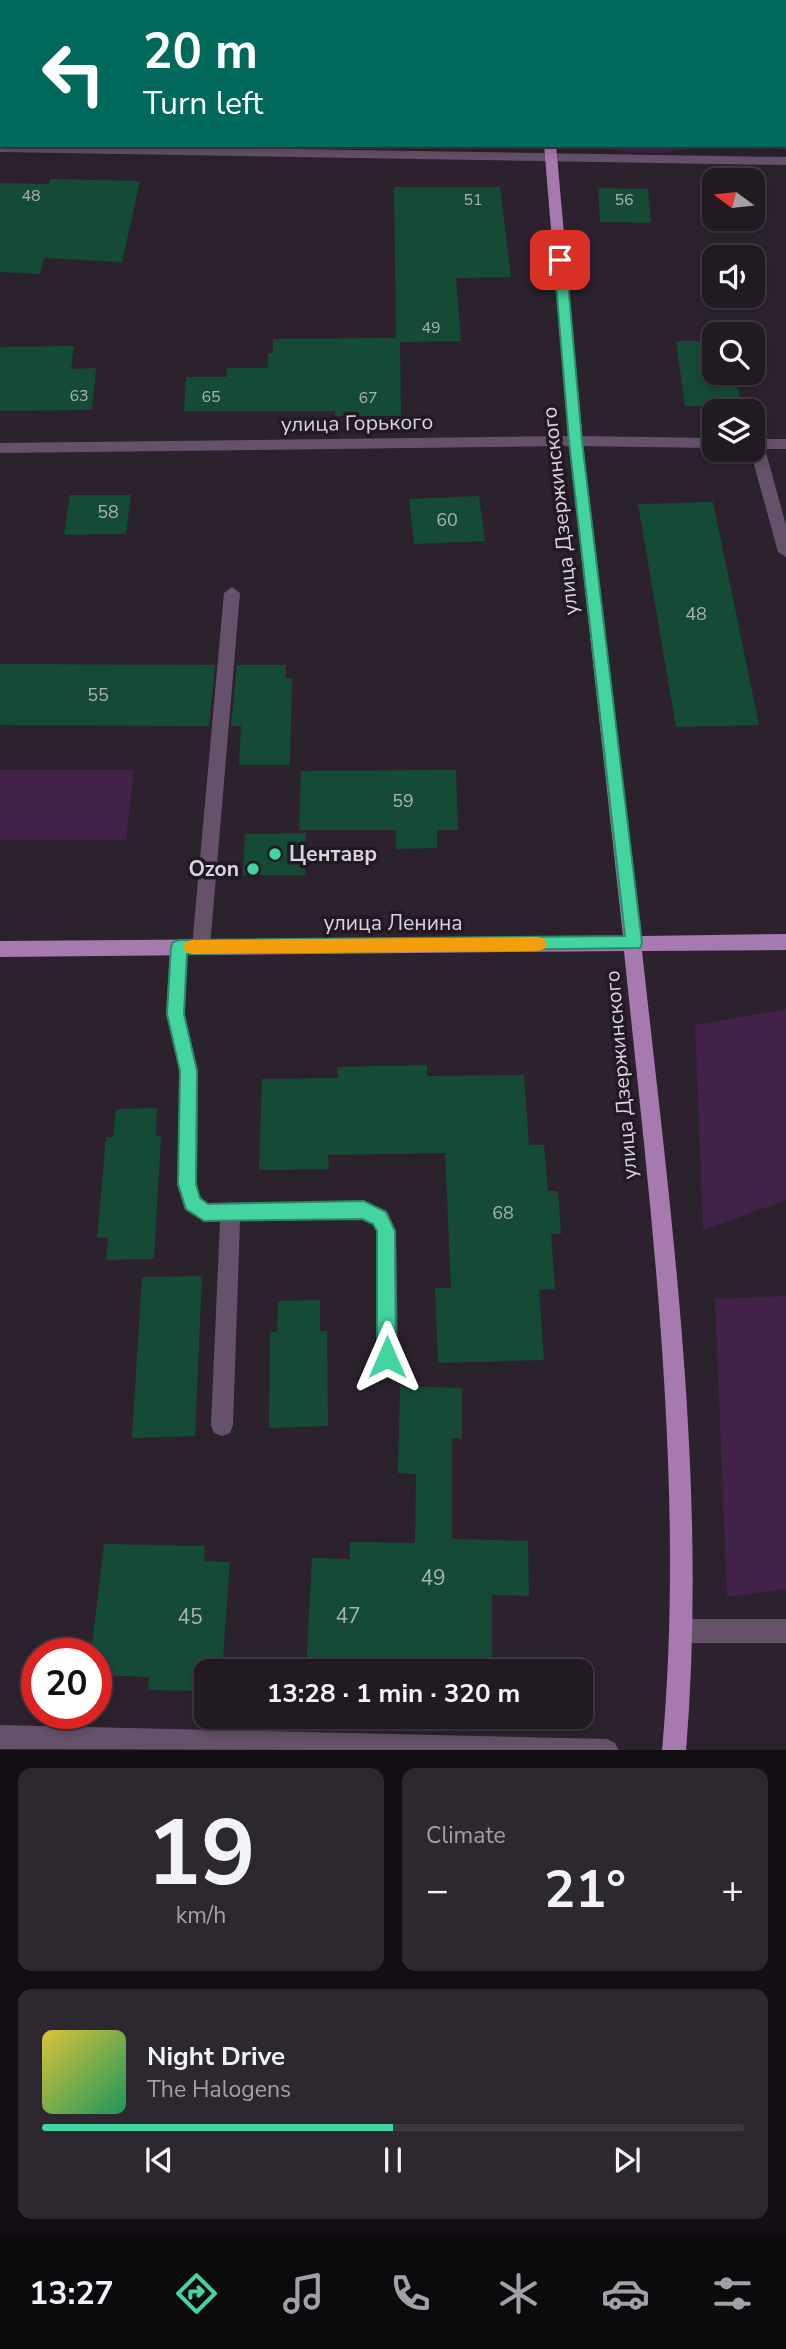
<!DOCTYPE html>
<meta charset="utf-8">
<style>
:root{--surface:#211a22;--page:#2d272f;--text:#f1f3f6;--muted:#a2a1a5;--line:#3e3840;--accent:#44d49f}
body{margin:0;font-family:"Nunito Sans",sans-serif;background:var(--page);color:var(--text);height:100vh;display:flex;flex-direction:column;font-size:26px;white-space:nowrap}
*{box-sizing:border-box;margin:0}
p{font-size:23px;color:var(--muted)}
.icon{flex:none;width:38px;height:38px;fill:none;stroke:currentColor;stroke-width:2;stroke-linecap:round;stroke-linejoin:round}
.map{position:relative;height:1750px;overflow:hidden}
.details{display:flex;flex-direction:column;gap:18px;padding:18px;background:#120e13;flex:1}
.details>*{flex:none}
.guide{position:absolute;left:0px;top:0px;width:788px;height:147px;box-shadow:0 4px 10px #0003,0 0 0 2px var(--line);background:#00695c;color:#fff;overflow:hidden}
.needle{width:46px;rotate:285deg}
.controls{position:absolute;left:702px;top:168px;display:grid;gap:14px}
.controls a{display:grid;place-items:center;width:63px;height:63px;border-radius:14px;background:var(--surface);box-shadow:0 4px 10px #0003,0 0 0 2px var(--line);font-size:35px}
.speed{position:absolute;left:21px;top:1638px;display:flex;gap:14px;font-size:35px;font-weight:700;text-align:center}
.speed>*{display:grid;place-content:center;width:91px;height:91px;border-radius:50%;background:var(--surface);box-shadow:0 4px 10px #0003,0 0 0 2px var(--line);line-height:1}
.speed .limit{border:10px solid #d22;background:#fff;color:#111}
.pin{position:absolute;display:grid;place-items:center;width:60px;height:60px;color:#fff;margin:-30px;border-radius:14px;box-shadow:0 4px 10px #0006}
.me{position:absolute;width:77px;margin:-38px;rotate:0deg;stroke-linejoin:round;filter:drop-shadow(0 0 5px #0008)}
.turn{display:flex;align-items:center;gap:24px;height:147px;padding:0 28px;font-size:32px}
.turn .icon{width:91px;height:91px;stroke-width:2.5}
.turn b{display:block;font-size:49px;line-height:60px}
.big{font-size:52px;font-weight:700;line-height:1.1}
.details .tile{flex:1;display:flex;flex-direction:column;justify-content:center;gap:10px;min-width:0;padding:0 24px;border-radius:14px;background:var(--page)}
.details .dial{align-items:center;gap:0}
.dial b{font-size:91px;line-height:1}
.song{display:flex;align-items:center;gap:21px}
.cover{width:84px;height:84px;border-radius:10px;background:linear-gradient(135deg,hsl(50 70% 55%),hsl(150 70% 35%))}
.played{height:7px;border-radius:4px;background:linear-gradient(90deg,var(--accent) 50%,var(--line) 50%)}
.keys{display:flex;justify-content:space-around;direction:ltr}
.heat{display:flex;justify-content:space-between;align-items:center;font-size:38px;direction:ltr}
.details .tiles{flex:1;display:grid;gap:18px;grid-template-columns:1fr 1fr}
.tile:last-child{grid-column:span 2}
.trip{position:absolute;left:194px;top:1659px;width:399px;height:70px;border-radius:14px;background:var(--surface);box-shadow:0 4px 10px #0003,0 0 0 2px var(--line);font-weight:700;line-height:70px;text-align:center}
.menu{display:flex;height:112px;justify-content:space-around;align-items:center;background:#0d0a0e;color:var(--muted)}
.menu .icon{width:49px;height:49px}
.menu .current{color:var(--accent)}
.menu b{font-size:32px;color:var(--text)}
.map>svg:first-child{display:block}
</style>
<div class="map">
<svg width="786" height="1751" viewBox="0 0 786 1751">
<rect width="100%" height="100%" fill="#2c222e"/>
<!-- green -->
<path fill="#422249" d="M591,145H699C676,157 616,154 591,145Z
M0,770H134L126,840H0Z
M786,1009V1200L703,1230L695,1025Z
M786,1296V1589L727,1597L715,1299Z"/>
<!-- building -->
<path fill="#154a36" d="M50,179L140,181L122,262L44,258L40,274L0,272V183L49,184Z
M394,187H500L511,277L456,278L461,341L400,342L401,416H335V411H184L186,377H226L227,368H268V353H273V339L396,338Z
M598,188L648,189L651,223L600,222Z
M676,341H714V373H736L741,406H685Z
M74,346L71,369L96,368L92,410L0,411V347Z
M70,495H131L126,534L64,535Z
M479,496L485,541L414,544L409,499Z
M713,502L759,725L676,727L638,504Z
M0,664L215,665L209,726L0,725Z
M237,665H286V678H292L290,765H239L241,726H231Z
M456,770L458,830H437V848L396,849V830H299L301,771Z
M306,833L305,875H243L245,834Z
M427,1065V1076L524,1075L529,1145H544L548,1191H558L561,1234H551L555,1289L539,1290L544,1360L438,1363L435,1288H451L445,1153L328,1155L329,1169L259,1170L262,1079L338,1078L337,1067Z
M157,1108L156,1136H161L154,1259L106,1260L108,1237L97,1238L106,1137H113L116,1109Z
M202,1276L195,1436L132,1438L142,1277Z
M320,1300V1331H327L328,1426L269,1428L270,1332H277L278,1301Z
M400,1386L462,1388V1439L452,1438V1539L528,1541L529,1596L492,1595V1671H306L312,1558L350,1559V1542L415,1543L416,1474L398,1473Z
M104,1544L205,1546L204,1561L230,1562L222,1671H206V1691L148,1690L149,1677L96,1675V1654H91Z"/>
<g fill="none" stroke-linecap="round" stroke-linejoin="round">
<!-- minor -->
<path fill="#66516b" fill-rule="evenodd" d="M0,144L786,157V165L0,152Z
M575,436L714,438V448L575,446L0,453V443Z
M752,439H786V449H765L786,525V557L778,552L750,450Z
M232,587L240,593L210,947L207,952L201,955L195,952L192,947L224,593Z
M179,939L185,942L188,947L184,1014L198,1071L197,1184L200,1197L207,1203L364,1201L387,1211L396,1231L398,1357L394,1364L387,1367L380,1364L376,1357V1231L373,1225L362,1219L240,1221L233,1425L230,1433L222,1436L214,1433L211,1425L220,1221H204L185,1210L177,1184L180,1071L166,1014L170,947L173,942Z
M684,1619H786V1643H684L676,1639L672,1631L676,1623Z
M0,1725L607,1739L615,1743L619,1751L0,1749Z"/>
<!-- major -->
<path fill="#a679af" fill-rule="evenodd" d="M524,0H536V2H524Z
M544,145H556L583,444L641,936L786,934V950L642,951C671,1216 708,1484 686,1751H662C686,1484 651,1216 624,951L0,957V941L623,936L569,444Z"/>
</g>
<!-- route -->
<path fill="#44d49f" stroke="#2c8a67" stroke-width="2" d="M560,256L566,260L582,441L642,943L640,948L187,954L184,1014L197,1071L196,1184L200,1198L208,1204L364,1201L386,1212L395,1231L396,1357L394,1364L387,1367L380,1364L377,1357V1231L373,1224L362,1219L204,1221L186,1209L178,1184L180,1071L167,1014L171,947L173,942L179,940L625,936L569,441L554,260Z"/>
<!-- slow -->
<path fill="#f59e0b" d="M538,937L544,939L547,944L544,949L538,951L192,954L186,952L183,947L186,942L192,940Z"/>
<!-- markers -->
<g fill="#44d49f" stroke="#221924" stroke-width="2.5">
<circle cx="275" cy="854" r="7"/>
<circle cx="253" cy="869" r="7"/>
</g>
<g text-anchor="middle" stroke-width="7" stroke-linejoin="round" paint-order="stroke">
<!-- far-number labels -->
<g font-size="16" fill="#a9b2b2">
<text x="31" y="201">48</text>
<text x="473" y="205">51</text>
<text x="624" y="205">56</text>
<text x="431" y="333">49</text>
<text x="79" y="401">63</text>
<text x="211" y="402">65</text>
<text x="368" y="403">67</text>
</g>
<!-- number labels -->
<g font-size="18" fill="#a9b2b2">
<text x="108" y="518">58</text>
<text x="447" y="526">60</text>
<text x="696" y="620">48</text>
<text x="98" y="701">55</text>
<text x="403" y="807">59</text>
<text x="503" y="1219">68</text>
</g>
<!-- street labels -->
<g font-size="21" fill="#dad4dc" stroke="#221924">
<text transform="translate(357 423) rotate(-1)" y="7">улица Горького</text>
<text transform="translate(560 511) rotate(-96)" y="7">улица Дзержинского</text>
<text x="393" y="930">улица Ленина</text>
<text transform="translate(621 1075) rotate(-95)" y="7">улица Дзержинского</text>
</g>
<!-- poi labels -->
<g font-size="21" font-weight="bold" fill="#dad4dc" stroke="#221924" text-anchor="start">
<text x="289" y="861">Центавр</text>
<text x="239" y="876" text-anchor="end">Ozon</text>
</g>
<!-- near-number labels -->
<g font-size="21" fill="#a9b2b2">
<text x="433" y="1585">49</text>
<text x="348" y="1623">47</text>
<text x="190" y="1624">45</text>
</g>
</g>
</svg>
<div class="controls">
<a><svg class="needle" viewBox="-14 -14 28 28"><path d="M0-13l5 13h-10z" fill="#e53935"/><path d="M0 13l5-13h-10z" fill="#a2a1a5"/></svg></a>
<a><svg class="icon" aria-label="sound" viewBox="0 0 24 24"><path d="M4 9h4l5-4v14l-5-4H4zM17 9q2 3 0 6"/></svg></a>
<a><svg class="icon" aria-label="search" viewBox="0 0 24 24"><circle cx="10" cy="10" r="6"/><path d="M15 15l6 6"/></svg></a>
<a><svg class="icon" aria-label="layers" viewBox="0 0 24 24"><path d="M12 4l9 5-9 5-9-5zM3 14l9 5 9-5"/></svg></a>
</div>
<div class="speed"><div class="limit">20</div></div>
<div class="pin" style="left:560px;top:260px;background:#d93025"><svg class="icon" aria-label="arrive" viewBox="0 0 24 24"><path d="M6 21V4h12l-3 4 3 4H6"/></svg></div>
<svg class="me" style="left:387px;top:1357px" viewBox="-20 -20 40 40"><path d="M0-17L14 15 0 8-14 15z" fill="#44d49f" stroke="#fff" stroke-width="4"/></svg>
<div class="trip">13:28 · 1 min · 320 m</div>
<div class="guide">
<div class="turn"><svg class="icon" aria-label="left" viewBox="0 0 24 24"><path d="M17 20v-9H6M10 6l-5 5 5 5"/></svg><div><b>20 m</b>Turn left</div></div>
</div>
</div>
<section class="details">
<div class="tiles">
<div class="tile dial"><b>19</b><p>km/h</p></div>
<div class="tile"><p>Climate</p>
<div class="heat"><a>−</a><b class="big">21°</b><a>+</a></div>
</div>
<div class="tile">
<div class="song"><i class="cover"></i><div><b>Night Drive</b><p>The Halogens</p></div></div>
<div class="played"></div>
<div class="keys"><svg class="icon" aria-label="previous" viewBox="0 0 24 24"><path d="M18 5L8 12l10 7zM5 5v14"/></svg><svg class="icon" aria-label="pause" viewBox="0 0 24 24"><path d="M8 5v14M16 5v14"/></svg><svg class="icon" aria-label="next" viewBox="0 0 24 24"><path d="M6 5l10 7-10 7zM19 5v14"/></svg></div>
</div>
</div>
</section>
<nav class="menu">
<b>13:27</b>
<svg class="icon current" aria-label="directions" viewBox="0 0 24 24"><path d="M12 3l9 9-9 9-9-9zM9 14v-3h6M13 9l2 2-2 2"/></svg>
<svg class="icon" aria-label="music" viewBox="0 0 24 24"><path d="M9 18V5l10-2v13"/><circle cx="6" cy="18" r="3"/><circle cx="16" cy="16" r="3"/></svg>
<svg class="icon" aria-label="phone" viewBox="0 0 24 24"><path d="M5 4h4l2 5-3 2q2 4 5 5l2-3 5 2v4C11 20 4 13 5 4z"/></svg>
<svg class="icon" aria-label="climate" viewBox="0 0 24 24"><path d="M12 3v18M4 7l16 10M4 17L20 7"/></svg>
<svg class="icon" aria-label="car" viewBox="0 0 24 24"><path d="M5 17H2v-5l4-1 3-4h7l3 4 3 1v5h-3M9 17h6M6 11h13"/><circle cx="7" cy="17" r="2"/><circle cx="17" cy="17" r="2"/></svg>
<svg class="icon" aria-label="filters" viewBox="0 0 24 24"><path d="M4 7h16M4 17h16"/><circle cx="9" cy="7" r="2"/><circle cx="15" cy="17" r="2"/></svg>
</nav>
